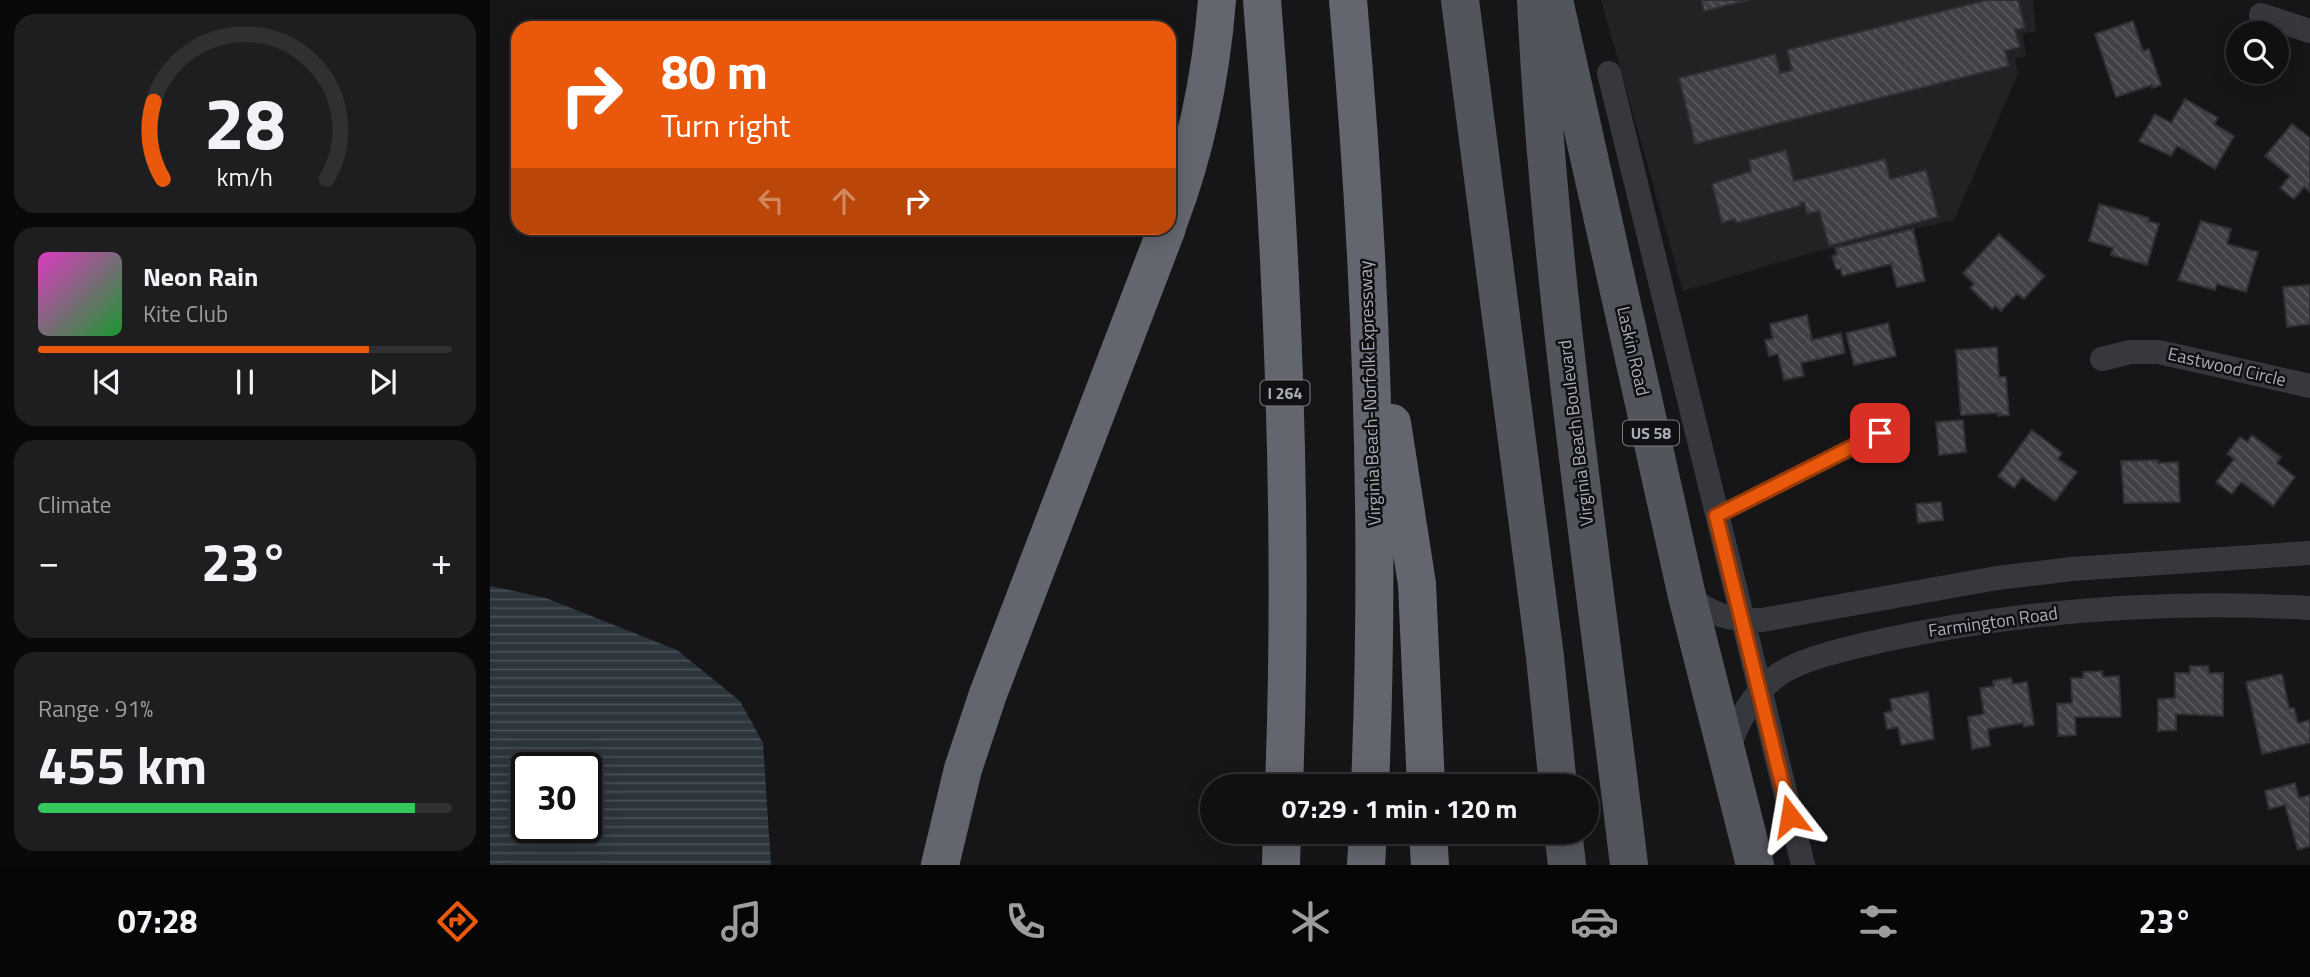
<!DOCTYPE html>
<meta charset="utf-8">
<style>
:root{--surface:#101012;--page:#1e1e20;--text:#f1f3f6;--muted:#9c9d9f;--line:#303032;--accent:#ea580c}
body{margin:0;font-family:"Titillium Web",sans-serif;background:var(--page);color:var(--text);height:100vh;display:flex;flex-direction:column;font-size:26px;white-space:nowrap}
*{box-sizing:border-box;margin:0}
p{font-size:23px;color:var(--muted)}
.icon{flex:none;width:38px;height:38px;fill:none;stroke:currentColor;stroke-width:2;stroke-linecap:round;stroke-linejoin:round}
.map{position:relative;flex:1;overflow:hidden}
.details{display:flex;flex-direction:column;gap:14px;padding:14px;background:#09090a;width:490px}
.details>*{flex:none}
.hud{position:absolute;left:21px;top:21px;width:665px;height:214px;border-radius:21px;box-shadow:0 4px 18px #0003,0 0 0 2px var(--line);background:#ea580c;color:#fff;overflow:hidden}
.controls{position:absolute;left:1736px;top:21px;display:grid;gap:14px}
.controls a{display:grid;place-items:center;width:63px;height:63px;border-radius:50%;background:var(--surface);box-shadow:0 4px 18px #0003,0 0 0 2px var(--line);font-size:35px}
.speed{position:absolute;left:21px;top:752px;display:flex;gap:14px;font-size:35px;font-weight:700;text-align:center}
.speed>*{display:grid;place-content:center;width:91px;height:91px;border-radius:50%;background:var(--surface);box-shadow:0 4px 18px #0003,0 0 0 2px var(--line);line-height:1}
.speed .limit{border:4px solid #111;border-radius:10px;background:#fff;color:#111}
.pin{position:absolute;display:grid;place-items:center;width:60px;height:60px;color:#fff;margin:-30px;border-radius:14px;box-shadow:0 4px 10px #0006}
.me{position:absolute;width:77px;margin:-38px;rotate:346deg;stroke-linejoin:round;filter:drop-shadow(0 0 5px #0008)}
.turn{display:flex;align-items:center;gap:24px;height:147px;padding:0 35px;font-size:32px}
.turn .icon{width:91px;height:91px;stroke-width:2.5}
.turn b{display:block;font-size:49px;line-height:60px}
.lanes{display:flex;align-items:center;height:66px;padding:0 35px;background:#0003;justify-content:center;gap:35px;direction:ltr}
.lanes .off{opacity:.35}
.big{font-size:52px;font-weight:700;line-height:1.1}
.details .card{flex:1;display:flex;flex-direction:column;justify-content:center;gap:10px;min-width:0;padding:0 24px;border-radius:21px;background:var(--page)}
.details .dial{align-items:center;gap:0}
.dial svg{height:182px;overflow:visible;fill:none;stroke:var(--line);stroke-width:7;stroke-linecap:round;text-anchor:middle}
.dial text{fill:var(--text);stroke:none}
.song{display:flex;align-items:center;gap:21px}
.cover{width:84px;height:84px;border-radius:10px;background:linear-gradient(135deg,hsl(310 70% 55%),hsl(130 70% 35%))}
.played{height:7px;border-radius:4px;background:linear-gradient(90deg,var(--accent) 80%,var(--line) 80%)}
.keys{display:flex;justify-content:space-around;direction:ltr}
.heat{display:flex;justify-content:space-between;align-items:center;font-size:38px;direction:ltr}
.charge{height:10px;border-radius:5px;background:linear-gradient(90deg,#34c759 91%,var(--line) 0)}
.trip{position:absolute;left:710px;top:774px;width:399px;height:70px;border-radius:35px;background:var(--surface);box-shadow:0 4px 18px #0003,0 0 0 2px var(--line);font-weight:700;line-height:70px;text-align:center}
.menu{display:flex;height:112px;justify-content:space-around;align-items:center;background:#060607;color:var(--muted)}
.menu .icon{width:49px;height:49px}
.menu .selected{color:var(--accent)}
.menu b{font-size:32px;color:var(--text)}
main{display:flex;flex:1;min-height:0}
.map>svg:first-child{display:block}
</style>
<main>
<section class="details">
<div class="card dial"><svg viewBox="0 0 100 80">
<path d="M14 69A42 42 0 1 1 86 69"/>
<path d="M14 69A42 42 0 0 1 10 35" stroke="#ea580c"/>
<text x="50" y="56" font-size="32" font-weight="700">28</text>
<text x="50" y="72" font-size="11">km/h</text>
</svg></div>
<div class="card">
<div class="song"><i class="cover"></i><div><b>Neon Rain</b><p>Kite Club</p></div></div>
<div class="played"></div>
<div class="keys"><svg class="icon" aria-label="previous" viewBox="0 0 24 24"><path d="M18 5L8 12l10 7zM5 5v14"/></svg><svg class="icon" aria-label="pause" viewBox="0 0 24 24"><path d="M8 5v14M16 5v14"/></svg><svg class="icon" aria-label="next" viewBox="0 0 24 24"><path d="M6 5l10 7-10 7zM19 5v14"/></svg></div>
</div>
<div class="card"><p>Climate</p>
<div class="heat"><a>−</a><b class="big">23°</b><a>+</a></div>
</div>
<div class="card"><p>Range · 91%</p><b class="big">455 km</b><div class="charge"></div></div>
</section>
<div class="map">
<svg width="1820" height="865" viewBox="0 0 1820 865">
<defs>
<pattern id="water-rules" width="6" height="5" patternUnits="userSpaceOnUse" patternTransform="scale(1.75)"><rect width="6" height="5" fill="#2c353c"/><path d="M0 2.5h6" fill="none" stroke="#485056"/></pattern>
<pattern id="building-back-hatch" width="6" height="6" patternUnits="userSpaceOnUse" patternTransform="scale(1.75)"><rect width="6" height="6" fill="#404145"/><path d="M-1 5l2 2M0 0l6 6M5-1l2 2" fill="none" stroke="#595a5e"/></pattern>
</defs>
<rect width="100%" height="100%" fill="#161618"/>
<!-- built -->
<path fill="#222225" d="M1111,0H1543L1546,31L1533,34L1536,56L1525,58L1528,74L1464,220L1324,252L1193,291Z"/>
<!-- water -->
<path fill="url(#water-rules)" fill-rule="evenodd" d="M0,586L56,598L187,650L250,701L273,743L281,865H0ZM37,768H96V828H37Z"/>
<!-- building -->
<path fill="url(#building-back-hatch)" stroke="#303034" stroke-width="2" d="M1211,0H1259L1214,11Z
M1497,0H1528L1535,28L1525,30L1530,47L1515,51L1519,66L1205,144L1189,78L1285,54L1290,73L1302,70L1297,50Z
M1643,21L1653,51L1659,49L1671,85L1662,88V85L1626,97L1605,34Z
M1695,99L1728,118L1724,124L1744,136L1725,169L1687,146L1681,156L1649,141L1665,114L1681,123Z
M1802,124L1820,138V192L1814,187L1804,199L1790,188L1800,176L1775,156Z
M1296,150L1304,181L1395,159L1400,179L1436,170L1448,217L1339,246L1329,211L1317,214L1314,202L1310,203V206L1246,223L1245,219L1232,223L1222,184L1261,171L1259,160Z
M1609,204L1659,218L1658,221L1669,224L1657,265L1621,255L1623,248L1599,241Z
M1711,221L1741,229L1737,244L1768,252L1756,292L1727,284L1725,290L1688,280Z
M1423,229L1435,281L1407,287L1401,264L1352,276L1351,269H1346L1342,256L1347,255L1345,248Z
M1509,234L1555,276L1534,299L1527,294L1511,311L1505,306L1502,309L1480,288L1484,284L1473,273Z
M1820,285V324L1797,327L1793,287Z
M1317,315L1322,340L1351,333L1355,353L1311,363L1314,376L1294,380L1288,354L1279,356L1275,340L1283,339L1280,324Z
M1398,323L1406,356L1364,365L1356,333Z
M1507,347L1509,377H1516L1519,415L1508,416V413L1471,415L1466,350Z
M1473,420L1476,452L1449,455L1446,422Z
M1542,430L1572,453L1568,459L1587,472L1565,501L1532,477L1524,488L1508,476Z
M1762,435L1791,457L1787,463L1805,477L1783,506L1751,482L1742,494L1726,482L1744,459L1737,454L1750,437L1757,442Z
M1668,460V463L1688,462L1690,502L1634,503L1631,461Z
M1451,502L1453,520L1428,523L1426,504Z
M1700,666H1718L1719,673H1733V716L1686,714V730L1668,731V699L1685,698V673H1700Z
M1612,671L1613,677L1629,676L1631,717H1585L1586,735L1568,736L1567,704L1582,703L1581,678H1593V672Z
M1792,674L1799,708H1804L1808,723L1820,720V743L1772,754L1756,682Z
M1521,678L1523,684L1537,682L1544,725L1534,727L1533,723L1498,729L1500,746L1482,749L1478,717L1494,714L1490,688L1504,686L1503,681Z
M1438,692L1444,739L1411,745L1408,727L1397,729L1394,713L1402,711L1400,699Z
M1805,783L1809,798L1820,795V846L1808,850L1795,805L1779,809L1775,791Z"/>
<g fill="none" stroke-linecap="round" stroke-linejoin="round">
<!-- service -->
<path stroke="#37383d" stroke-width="12" d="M1226,515L1390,433"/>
<!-- minor -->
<path stroke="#37383d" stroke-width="24" d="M1771,15L1820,31
M1119,73L1313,865
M1612,359L1640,352H1669L1820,386
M1197,596C1224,616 1239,620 1272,620L1507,578L1582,569L1820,553
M1237,753C1247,722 1261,695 1288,675C1313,657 1368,646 1399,639C1537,610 1678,600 1820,608"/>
<!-- primary -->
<path stroke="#53555c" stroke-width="38" d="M970,0L1055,657L1068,786
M1064,0L1197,596L1265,865
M1046,1C1060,290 1105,578 1139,865
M1073,831L1077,865"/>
<!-- motorway -->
<path stroke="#63666e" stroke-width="38" d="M772,0C793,261 804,524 794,786
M858,0C881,261 891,524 880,786
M679,221C706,150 721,76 727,0
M902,423L927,584L936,786
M938,831L940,865
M450,865L473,769L498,694L677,228
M791,865L792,831
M876,865L878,831"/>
</g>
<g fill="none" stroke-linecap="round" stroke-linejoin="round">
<defs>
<path id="route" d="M1300,816L1226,516L1390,433"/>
</defs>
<!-- route casing -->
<use href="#route" stroke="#983908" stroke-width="18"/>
<!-- route -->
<use href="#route" stroke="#ea580c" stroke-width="12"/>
</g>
<g text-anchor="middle" stroke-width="5" stroke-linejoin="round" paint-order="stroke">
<!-- shield labels -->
<g fill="#111113" stroke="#7b7e86" stroke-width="2">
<rect x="770.5" y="380.5" width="49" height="25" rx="5"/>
<rect x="1133" y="420.5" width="56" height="25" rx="5"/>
</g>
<g font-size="16" font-weight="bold" fill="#a8adb8">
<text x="795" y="399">I 264</text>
<text x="1161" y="439">US 58</text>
</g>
<!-- street labels -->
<g font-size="18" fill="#a8adb8" stroke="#111113">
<text transform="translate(1143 351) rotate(77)" y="6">Laskin Road</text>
<text transform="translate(1737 367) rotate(13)" y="6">Eastwood Circle</text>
<text transform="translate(880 393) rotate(-92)" y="6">Virginia Beach-Norfolk Expressway</text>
<text transform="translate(1086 433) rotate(-97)" y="6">Virginia Beach Boulevard</text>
<text transform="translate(1503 622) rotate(-8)" y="6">Farmington Road</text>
</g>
</g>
</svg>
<div class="controls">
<a><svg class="icon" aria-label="search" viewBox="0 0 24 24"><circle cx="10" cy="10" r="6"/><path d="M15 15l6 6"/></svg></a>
</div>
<div class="speed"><div class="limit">30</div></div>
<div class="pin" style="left:1390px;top:433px;background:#d93025"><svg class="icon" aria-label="arrive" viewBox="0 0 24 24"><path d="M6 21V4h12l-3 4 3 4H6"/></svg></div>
<svg class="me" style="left:1300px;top:816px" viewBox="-20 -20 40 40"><path d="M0-17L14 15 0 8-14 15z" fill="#ea580c" stroke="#fff" stroke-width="4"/></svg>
<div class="trip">07:29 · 1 min · 120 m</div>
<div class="hud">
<div class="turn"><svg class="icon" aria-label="right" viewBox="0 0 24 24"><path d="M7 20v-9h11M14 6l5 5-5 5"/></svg><div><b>80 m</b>Turn right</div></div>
<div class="lanes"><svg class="icon off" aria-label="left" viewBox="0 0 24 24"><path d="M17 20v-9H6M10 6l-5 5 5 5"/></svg><svg class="icon off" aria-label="ahead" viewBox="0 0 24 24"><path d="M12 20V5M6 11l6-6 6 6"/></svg><svg class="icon" aria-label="right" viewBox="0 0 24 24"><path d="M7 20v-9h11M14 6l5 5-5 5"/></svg></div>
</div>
</div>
</main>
<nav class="menu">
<b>07:28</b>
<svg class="icon selected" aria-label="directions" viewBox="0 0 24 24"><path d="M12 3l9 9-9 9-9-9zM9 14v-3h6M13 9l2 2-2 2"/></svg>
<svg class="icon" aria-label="music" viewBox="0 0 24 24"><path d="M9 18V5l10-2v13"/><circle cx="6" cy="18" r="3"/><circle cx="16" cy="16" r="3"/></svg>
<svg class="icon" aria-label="phone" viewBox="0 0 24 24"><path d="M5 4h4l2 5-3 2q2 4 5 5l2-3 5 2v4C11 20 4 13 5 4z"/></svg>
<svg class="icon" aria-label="climate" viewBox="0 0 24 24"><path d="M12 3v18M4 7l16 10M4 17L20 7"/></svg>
<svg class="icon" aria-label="car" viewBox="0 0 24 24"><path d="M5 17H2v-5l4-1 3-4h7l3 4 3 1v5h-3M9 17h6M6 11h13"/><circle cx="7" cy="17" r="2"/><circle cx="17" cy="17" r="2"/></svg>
<svg class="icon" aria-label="filters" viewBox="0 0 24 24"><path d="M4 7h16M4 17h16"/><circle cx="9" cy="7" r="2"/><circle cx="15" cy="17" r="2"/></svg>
<b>23°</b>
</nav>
